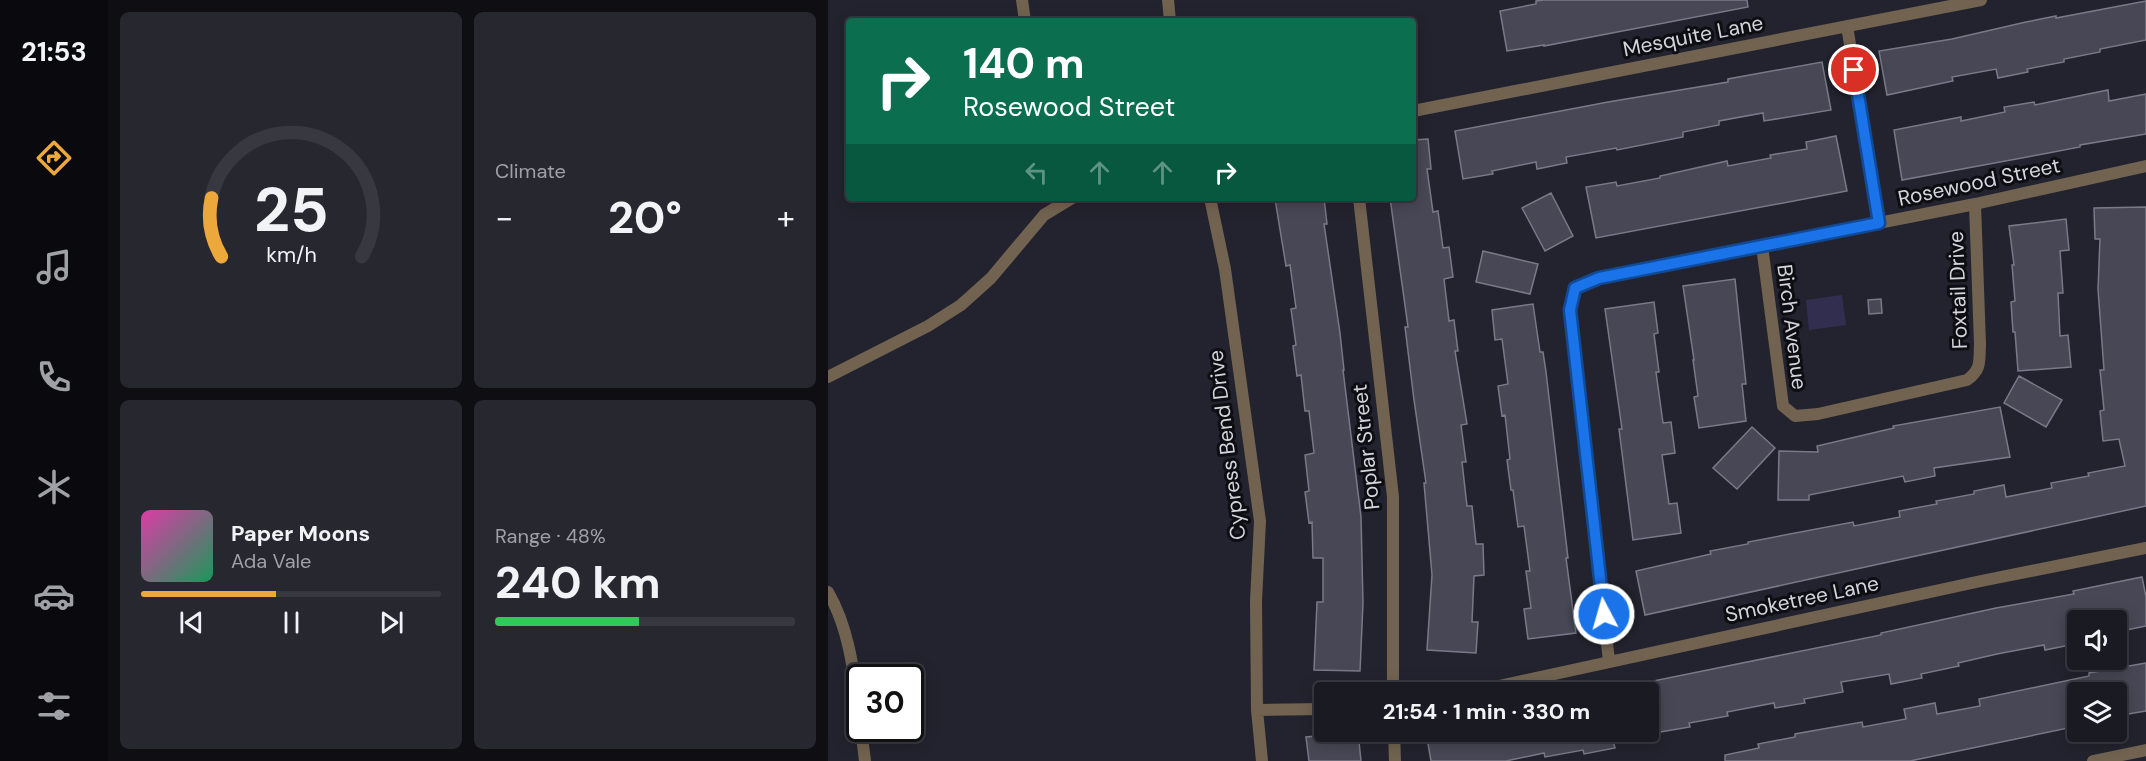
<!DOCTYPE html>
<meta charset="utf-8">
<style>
:root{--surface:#1a1a23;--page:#272730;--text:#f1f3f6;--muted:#9fa1a6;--line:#383841;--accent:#eda83b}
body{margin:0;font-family:"DM Sans",sans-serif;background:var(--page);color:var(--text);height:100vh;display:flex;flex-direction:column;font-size:22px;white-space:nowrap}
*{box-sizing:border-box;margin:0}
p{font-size:20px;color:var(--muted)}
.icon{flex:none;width:33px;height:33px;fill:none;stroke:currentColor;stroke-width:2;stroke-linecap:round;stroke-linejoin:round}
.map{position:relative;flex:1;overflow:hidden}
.panel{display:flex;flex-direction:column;gap:12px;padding:12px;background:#0e0e13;width:720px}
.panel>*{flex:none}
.top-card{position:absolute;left:18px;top:18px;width:570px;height:183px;border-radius:6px;box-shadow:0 3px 15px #0003,0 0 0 2px var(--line);background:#0b6e4f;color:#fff;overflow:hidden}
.controls{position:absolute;left:1239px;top:610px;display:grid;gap:12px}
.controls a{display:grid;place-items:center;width:60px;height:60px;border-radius:6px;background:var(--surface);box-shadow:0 3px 15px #0003,0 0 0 2px var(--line);font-size:30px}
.speed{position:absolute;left:18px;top:664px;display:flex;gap:12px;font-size:30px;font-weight:700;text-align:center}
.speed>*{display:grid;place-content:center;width:78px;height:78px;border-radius:50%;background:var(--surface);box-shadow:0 3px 15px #0003,0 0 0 2px var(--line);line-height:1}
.speed .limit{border:3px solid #111;border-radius:9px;background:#fff;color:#111}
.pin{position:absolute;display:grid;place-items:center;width:51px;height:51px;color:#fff;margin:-26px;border:3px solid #fff;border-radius:50%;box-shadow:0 2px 6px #0007}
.me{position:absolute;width:66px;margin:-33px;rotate:354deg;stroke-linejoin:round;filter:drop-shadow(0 0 4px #0008)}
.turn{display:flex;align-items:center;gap:21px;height:126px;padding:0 18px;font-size:27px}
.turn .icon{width:78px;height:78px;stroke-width:2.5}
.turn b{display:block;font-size:42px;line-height:51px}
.lanes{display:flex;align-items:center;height:57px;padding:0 18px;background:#0003;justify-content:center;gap:30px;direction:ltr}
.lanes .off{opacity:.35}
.big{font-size:45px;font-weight:700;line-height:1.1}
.panel .widget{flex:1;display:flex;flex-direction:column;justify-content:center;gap:9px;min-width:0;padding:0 21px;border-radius:9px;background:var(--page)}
.panel .dial{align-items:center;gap:0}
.dial svg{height:156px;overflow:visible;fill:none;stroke:var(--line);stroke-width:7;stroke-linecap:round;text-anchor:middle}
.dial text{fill:var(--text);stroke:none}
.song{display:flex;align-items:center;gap:18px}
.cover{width:72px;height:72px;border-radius:9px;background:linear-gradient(135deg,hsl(320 70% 55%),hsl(150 70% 35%))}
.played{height:6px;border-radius:3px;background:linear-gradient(90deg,var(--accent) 45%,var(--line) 45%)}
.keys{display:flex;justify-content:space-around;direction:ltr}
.heat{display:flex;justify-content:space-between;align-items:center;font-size:33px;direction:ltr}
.charge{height:9px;border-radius:4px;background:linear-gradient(90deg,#34c759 48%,var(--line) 0)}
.panel .tiles{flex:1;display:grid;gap:12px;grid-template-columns:repeat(2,1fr)}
.trip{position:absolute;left:486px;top:682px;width:345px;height:60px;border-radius:6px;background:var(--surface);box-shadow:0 3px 15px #0003,0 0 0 2px var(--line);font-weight:700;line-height:60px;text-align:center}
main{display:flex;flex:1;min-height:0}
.tab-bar{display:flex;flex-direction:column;width:108px;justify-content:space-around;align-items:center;background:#0a0a0e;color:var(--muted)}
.tab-bar .icon{width:42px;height:42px}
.tab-bar .selected{color:var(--accent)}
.tab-bar b{font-size:27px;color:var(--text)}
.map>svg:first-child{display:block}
</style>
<main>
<nav class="tab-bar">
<b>21:53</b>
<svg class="icon selected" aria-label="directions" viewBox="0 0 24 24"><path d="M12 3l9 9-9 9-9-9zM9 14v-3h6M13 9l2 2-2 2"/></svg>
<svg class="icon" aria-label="music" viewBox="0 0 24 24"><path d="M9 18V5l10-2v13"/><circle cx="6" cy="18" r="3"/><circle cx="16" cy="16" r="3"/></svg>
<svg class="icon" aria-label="phone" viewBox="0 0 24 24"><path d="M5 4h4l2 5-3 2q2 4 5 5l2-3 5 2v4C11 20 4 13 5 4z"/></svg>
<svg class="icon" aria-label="climate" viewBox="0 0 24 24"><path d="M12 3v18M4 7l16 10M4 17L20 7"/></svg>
<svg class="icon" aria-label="car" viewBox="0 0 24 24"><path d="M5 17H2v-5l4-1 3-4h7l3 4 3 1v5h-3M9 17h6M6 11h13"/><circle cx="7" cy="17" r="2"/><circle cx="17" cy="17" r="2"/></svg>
<svg class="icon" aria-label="filters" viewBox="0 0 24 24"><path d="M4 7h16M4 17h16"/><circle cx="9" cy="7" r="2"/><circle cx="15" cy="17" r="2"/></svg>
</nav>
<section class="panel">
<div class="tiles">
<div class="widget dial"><svg viewBox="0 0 100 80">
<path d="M14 69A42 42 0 1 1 86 69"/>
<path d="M14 69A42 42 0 0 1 9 39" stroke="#eda83b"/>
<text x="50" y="56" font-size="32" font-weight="700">25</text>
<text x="50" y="72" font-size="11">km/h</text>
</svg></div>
<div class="widget"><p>Climate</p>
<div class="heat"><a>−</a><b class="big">20°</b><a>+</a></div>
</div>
<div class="widget">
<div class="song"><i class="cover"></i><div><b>Paper Moons</b><p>Ada Vale</p></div></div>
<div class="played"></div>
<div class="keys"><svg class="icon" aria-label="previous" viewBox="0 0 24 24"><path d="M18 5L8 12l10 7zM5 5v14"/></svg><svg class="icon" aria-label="pause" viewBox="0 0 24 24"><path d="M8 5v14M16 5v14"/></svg><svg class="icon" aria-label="next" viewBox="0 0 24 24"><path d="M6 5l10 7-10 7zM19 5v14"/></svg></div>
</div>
<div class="widget"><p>Range · 48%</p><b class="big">240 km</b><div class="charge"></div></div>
</div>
</section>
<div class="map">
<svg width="1318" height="761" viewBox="0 0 1318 761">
<rect width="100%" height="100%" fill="#23232f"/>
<!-- green -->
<path fill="#312e4f" d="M1014,295L1018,325L981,330L978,300Z"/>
<!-- building -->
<path fill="#474755" stroke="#797988" stroke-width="1.5" d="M715,0H919L920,7L716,46V45L679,51L672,11L708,4V1Z
M1318,1V40L1272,49V52L1236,59V62L1199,69L1200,72L1170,78L1168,69L1124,77L1125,81L1059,95L1051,51L1124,39L1198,22L1228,16V18Z
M994,62L1003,110L936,121L935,113L891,121V125L855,132V137L789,150L788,148L738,157L739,163L709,169L708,162L664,171L665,174L635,179L627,131L780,102L900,82V79Z
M1280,90L1281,101L1318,94V134L1252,145V147L1215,154L1074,180L1066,130L1133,117V121L1177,112L1176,107L1206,102L1207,105Z
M1008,136L1019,191L768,238L758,187L788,182L789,186L832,178V176L899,161L900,166L943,158L942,155L979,149L978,142Z
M600,139L603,169H599L605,212L610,211L615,248L621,247L625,277L616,279L621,321L626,320L630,351H627L639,424L633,425L638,462H634L639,506H644L648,544H655L656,575L646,576L644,622H650L648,653L599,650L604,575L596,483H598L586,400L577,327H580L562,198H585V140Z
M723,193L745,236L717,251L694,208Z
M455,198H496L499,224H496L512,333L516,370H515L533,517L535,603L532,671L486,670L489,602H495V558H485L484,522L481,523L477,492L481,491L477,455L486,453L481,411H477L473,375L469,376L465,346L468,345L463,309L468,308L462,265L458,266L447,199Z
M1318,207V506L817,615L808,571L883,554L882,551L920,544V542L1025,522L1026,526L1072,517L1071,511L1109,504L1108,501L1146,494V491L1176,485L1178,497L1224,488L1223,483L1261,476L1260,473L1297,466L1291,439L1275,441L1272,411L1276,410L1272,370H1276L1270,289L1272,239H1267L1266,208Z
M1238,219L1241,250L1232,251L1235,293H1230L1232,336L1240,335L1243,367L1190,371L1187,332H1185L1183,302L1187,301L1184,265H1186L1181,226Z
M655,251L710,264L702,294L648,282Z
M907,279L918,384H914L918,421L871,428L866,397L870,396L865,360H866L855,286Z
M1053,299L1054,313L1041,314L1040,300Z
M826,302L830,333L826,334L831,372H828L835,423L843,422L847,453L834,455L841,504L849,503L853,533L805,540L791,429H794L777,309Z
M705,304L712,352H715L718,372L740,558H738L748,633L700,639L696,609L703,608L698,571H702L696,526L690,527L685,490H683L679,460L682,459L677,415L674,416L670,386L680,384L674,339L667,340L664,310Z
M1191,376L1234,400L1218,427L1176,403Z
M1172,407L1182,457L1106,468L1107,476L1077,482L1075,476L981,495V500H950L951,451L990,452L989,446L1066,428L1065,426Z
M924,427L947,448L909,489L885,468Z
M1314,577L1318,597V626L1293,631L1291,621H1242L1247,644L1217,650L1216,645L1169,654L1130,663L1131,666L1093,674L1094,678L1063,684L1061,674L1013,682L1015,692L976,699L977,703L947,708L946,703L899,712L900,716L861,723L862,727L820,734V682L1053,635V633L1168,608L1246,594L1245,591Z
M1318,663V711L1288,716V693H1250V726L1082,761H897V755L931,748L930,744L967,737V734L1034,722L1035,727L1078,719L1076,709L1107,703L1109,714L1152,706L1151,699L1261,676V673Z
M530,732L533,761H481L478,737Z
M598,732H783L787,748L756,754L755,750L717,757L716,753L678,761H603Z"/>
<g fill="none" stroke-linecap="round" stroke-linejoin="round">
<!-- street -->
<path stroke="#716350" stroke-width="12" d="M194,0L197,21
M340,0L342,21
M1019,26L1051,223
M585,111L1153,0
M382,198L397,269L432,521L428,601L429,710L434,761
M531,198L565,497V693
M934,246L955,406L967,416L990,414L1139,380C1154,369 1151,361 1152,344L1147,204
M0,377L100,326L133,305L163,278L216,215L244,198
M0,592C22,630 26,675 32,718
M781,661L742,310L747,288L771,278L1147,204L1318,166
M639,693L1153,581L1318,548
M429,710L496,709
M33,729L37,761
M566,732L567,761
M1265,761L1318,750"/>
</g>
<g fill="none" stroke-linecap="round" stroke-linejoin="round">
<defs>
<path id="route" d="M776,614L742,310L747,288L771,278L1051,223L1026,70"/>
</defs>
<!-- route casing -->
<use href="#route" stroke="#114b97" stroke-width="15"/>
<!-- route -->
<use href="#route" stroke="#1a73e8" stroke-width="10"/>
</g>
<g text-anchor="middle" stroke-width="6" stroke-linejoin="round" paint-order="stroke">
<!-- street labels -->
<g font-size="21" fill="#d4d4dd" stroke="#0d0d12">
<text transform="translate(865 36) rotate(-11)" y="7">Mesquite Lane</text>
<text transform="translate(1151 182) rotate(-12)" y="7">Rosewood Street</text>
<text transform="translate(1130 290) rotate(-92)" y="7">Foxtail Drive</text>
<text transform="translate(964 327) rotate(83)" y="7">Birch Avenue</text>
<text transform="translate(399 445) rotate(-97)" y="7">Cypress Bend Drive</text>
<text transform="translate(538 447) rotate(-96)" y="7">Poplar Street</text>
<text transform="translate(974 599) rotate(-12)" y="7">Smoketree Lane</text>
</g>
</g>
</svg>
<div class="controls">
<a><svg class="icon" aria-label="sound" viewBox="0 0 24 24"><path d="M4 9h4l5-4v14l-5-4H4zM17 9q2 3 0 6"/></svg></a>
<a><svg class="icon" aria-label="layers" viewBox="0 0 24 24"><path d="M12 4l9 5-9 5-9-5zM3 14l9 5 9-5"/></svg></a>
</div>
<div class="speed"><div class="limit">30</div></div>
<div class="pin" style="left:1026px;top:70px;background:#d93025"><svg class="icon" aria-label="arrive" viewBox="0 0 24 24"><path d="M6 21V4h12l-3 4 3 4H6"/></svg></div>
<svg class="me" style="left:776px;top:614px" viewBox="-20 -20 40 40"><circle r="17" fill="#1a73e8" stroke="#fff" stroke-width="3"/><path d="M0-11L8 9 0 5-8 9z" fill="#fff"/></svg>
<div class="trip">21:54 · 1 min · 330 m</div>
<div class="top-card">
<div class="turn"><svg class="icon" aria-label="right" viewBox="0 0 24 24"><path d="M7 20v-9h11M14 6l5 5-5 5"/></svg><div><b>140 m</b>Rosewood Street</div></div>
<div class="lanes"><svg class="icon off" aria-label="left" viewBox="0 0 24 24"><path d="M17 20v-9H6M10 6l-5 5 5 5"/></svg><svg class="icon off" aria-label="ahead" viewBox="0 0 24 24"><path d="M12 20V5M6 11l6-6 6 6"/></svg><svg class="icon off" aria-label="ahead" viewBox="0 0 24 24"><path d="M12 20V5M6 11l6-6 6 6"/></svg><svg class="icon" aria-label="right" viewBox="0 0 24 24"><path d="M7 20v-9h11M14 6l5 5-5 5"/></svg></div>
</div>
</div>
</main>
